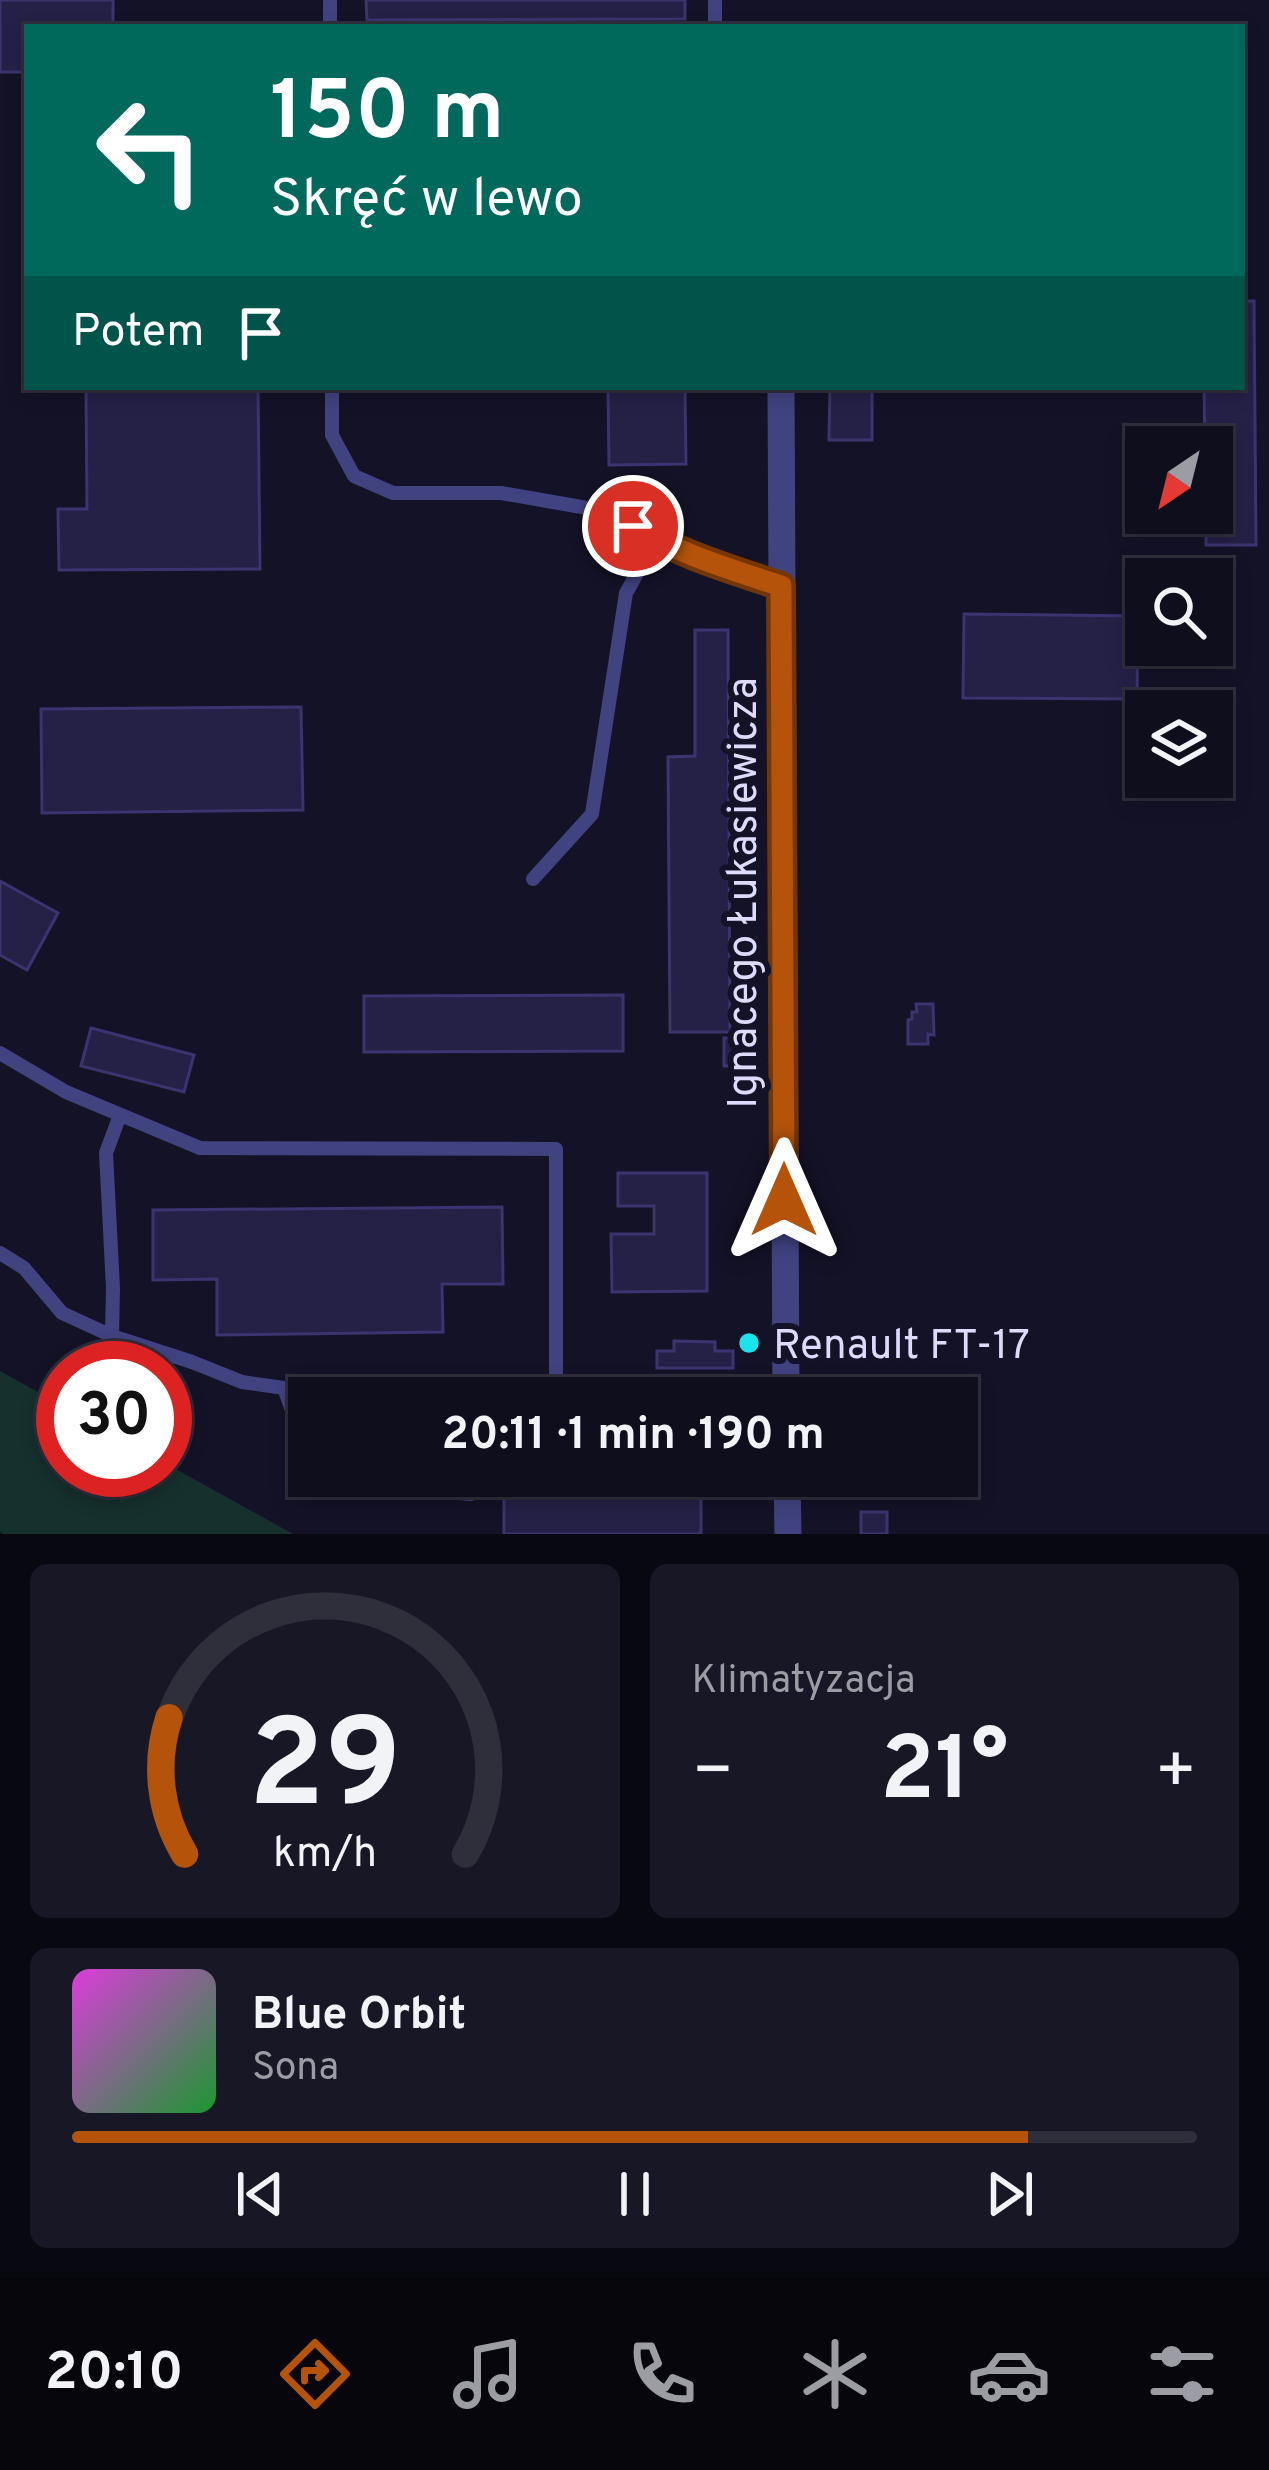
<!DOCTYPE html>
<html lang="pl">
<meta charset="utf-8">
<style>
:root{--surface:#0f0e1d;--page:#181726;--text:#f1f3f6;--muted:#9b9ca4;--line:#2f2e3b;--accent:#b45309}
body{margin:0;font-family:Overpass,sans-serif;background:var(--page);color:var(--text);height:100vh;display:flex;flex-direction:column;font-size:45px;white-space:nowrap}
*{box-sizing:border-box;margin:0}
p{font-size:39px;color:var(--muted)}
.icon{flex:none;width:66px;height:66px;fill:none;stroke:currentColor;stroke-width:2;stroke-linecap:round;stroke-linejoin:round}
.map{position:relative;height:1534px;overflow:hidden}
.side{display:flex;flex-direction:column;gap:30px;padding:30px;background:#080810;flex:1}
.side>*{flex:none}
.top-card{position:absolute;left:24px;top:24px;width:1221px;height:366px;border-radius:0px;box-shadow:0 6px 18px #0003,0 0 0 3px var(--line);background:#00695c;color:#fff;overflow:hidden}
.needle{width:78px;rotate:215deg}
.controls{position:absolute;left:1125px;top:426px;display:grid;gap:24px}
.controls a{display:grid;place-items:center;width:108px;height:108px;border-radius:0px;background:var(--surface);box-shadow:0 6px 18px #0003,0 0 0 3px var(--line);font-size:60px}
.speed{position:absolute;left:36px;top:1341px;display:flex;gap:24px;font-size:60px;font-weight:700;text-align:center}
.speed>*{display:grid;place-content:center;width:156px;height:156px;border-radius:50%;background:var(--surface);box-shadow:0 6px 18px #0003,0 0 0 3px var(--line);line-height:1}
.speed .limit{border:18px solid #d22;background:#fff;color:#111}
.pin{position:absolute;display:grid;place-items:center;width:102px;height:102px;color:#fff;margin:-51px;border:6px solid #fff;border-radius:50%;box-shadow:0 3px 12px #0007}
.me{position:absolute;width:132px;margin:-66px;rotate:0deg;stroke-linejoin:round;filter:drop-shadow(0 0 9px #0008)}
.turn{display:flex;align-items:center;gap:42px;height:252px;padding:0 48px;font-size:54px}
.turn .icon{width:156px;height:156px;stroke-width:2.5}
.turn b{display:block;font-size:84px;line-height:102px}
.then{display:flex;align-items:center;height:114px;padding:0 48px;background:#0003;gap:24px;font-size:45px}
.big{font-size:90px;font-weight:700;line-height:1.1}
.side .widget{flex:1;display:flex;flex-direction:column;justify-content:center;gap:18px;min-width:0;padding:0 42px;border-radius:18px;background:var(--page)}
.side .dial{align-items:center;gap:0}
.dial svg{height:312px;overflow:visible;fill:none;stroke:var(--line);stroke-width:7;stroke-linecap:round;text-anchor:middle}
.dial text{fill:var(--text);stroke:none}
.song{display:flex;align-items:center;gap:36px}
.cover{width:144px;height:144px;border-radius:18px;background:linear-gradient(135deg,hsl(300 70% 55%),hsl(130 70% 35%))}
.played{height:12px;border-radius:6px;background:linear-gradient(90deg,var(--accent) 85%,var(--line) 85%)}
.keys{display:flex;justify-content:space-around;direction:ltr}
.heat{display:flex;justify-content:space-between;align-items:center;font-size:66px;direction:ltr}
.side .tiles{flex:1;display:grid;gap:30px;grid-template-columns:1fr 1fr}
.widget:last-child{grid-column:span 2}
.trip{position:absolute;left:288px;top:1377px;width:690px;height:120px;border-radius:0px;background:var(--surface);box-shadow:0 6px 18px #0003,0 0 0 3px var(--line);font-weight:700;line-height:120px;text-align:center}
.dock{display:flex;height:192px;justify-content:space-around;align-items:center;background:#06060c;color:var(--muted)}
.dock .icon{width:84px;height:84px}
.dock .on{color:var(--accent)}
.dock b{font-size:54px;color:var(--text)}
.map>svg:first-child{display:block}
</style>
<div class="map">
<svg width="1269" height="1534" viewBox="0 0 1269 1534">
<rect width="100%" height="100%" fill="#141227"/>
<!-- green -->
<path fill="#15302d" d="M0,1371L63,1406V1470H165V1463L293,1534H3L0,1532Z"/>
<!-- building -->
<path fill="#252046" stroke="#3b3470" stroke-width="3" d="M0,0H113V27H27V72H0Z
M366,0H685V19L367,20Z
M1242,301H1254L1256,545H1206V513H1212V447H1205L1204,387H1242Z
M86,387H258L260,569L59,570L58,509H87Z
M608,387H685L686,464L609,465Z
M830,387H872V440H829Z
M964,614L1138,616L1137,699L963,698Z
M695,630H728L730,1032H670L668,757L695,756Z
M301,707L303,810L42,813L41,709Z
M0,881L58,913L27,970L0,955Z
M623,995V1051L364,1052V996Z
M916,1004H933L934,1035L928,1034V1044H908V1020L912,1019V1012H917Z
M91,1028L194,1055L184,1092L81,1066Z
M724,1038H758L759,1066H724Z
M618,1173H707V1291L612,1292L611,1234H654V1206H618Z
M502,1207L503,1284H442L443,1332L217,1335V1279L153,1280V1210Z
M674,1341L715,1342V1351H733V1368H657V1351H674Z
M504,1476H701V1534H504Z
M861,1512H887V1534H861Z"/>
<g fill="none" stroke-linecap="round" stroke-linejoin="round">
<!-- lane -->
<path stroke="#414381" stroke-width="14" d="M330,27V0
M715,27V0
M332,387V435L354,476L393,493H501L610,512L656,540L708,562L781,587
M533,879L592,814L626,593L656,540
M0,1053L66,1092L200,1148L556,1149V1384
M0,1253L24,1268L62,1313L112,1336L192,1362L242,1382L284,1388L556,1384L786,1388
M112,1336L113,1288L106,1153L120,1115
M284,1388L309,1457
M340,1476L354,1484L471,1494V1476"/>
<!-- street -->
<path stroke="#414381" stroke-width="27" d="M781,387L786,1398
M787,1476L788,1534"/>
</g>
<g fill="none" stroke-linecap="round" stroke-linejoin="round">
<defs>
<path id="route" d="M633,526C679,554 730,569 781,586L784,1200"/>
</defs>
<!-- route casing -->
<use href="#route" stroke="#753606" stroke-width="30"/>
<!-- route -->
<use href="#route" stroke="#b45309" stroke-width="21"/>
</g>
<!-- markers -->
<circle fill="#17e5eb" stroke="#141227" stroke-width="4.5" cx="749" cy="1343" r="12"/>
<g text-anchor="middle" stroke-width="12" stroke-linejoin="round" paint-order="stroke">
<!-- street labels -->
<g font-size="42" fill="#dcdbfc" stroke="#141227">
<text transform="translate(741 893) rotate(-90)" y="15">Ignacego Łukasiewicza</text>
</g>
<!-- poi labels -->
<g font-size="42" fill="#dcdbfc" stroke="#141227" text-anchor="start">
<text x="773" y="1358">Renault FT-17</text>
</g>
</g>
</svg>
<div class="controls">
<a><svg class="needle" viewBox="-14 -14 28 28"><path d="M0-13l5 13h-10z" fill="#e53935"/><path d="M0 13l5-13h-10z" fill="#9b9ca4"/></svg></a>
<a><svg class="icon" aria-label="search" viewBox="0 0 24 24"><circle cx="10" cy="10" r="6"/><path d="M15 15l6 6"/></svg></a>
<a><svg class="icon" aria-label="layers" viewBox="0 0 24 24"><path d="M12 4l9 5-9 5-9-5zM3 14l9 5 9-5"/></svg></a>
</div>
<div class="speed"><div class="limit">30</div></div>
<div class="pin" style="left:633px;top:526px;background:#d93025"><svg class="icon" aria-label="arrive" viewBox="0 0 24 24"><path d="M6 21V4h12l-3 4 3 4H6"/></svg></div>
<svg class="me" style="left:784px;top:1200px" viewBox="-20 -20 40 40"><path d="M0-17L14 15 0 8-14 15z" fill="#b45309" stroke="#fff" stroke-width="4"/></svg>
<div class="trip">20:11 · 1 min · 190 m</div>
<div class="top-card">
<div class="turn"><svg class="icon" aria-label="left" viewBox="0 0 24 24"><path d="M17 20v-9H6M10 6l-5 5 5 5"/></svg><div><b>150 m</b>Skręć w lewo</div></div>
<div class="then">Potem<svg class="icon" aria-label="arrive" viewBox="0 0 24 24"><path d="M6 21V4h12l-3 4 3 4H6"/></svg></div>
</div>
</div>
<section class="side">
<div class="tiles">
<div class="widget dial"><svg viewBox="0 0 100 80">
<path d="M14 69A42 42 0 1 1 86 69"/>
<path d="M14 69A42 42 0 0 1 10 34" stroke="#b45309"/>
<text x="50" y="56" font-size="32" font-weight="700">29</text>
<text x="50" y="72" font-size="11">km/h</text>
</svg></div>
<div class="widget"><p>Klimatyzacja</p>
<div class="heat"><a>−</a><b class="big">21°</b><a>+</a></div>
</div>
<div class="widget">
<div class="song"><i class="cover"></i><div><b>Blue Orbit</b><p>Sona</p></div></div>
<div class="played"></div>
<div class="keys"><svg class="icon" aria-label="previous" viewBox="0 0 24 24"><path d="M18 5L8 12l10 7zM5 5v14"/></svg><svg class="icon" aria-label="pause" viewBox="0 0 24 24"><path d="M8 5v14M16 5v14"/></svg><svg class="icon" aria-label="next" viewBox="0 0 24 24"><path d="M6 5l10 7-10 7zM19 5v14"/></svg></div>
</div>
</div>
</section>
<nav class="dock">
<b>20:10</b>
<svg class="icon on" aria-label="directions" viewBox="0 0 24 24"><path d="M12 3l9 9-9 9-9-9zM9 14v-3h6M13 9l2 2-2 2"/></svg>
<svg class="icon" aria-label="music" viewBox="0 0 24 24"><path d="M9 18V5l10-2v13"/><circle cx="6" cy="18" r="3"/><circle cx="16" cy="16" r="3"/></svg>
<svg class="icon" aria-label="phone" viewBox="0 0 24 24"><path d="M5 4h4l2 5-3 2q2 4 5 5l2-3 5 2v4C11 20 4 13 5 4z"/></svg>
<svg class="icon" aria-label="climate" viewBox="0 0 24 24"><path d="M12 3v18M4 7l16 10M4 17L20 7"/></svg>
<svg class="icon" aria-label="car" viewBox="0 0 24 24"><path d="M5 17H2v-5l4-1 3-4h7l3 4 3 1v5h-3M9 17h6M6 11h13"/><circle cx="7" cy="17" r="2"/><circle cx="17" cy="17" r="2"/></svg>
<svg class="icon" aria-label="filters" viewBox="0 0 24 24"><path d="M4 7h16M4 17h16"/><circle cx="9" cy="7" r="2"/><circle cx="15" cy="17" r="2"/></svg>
</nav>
